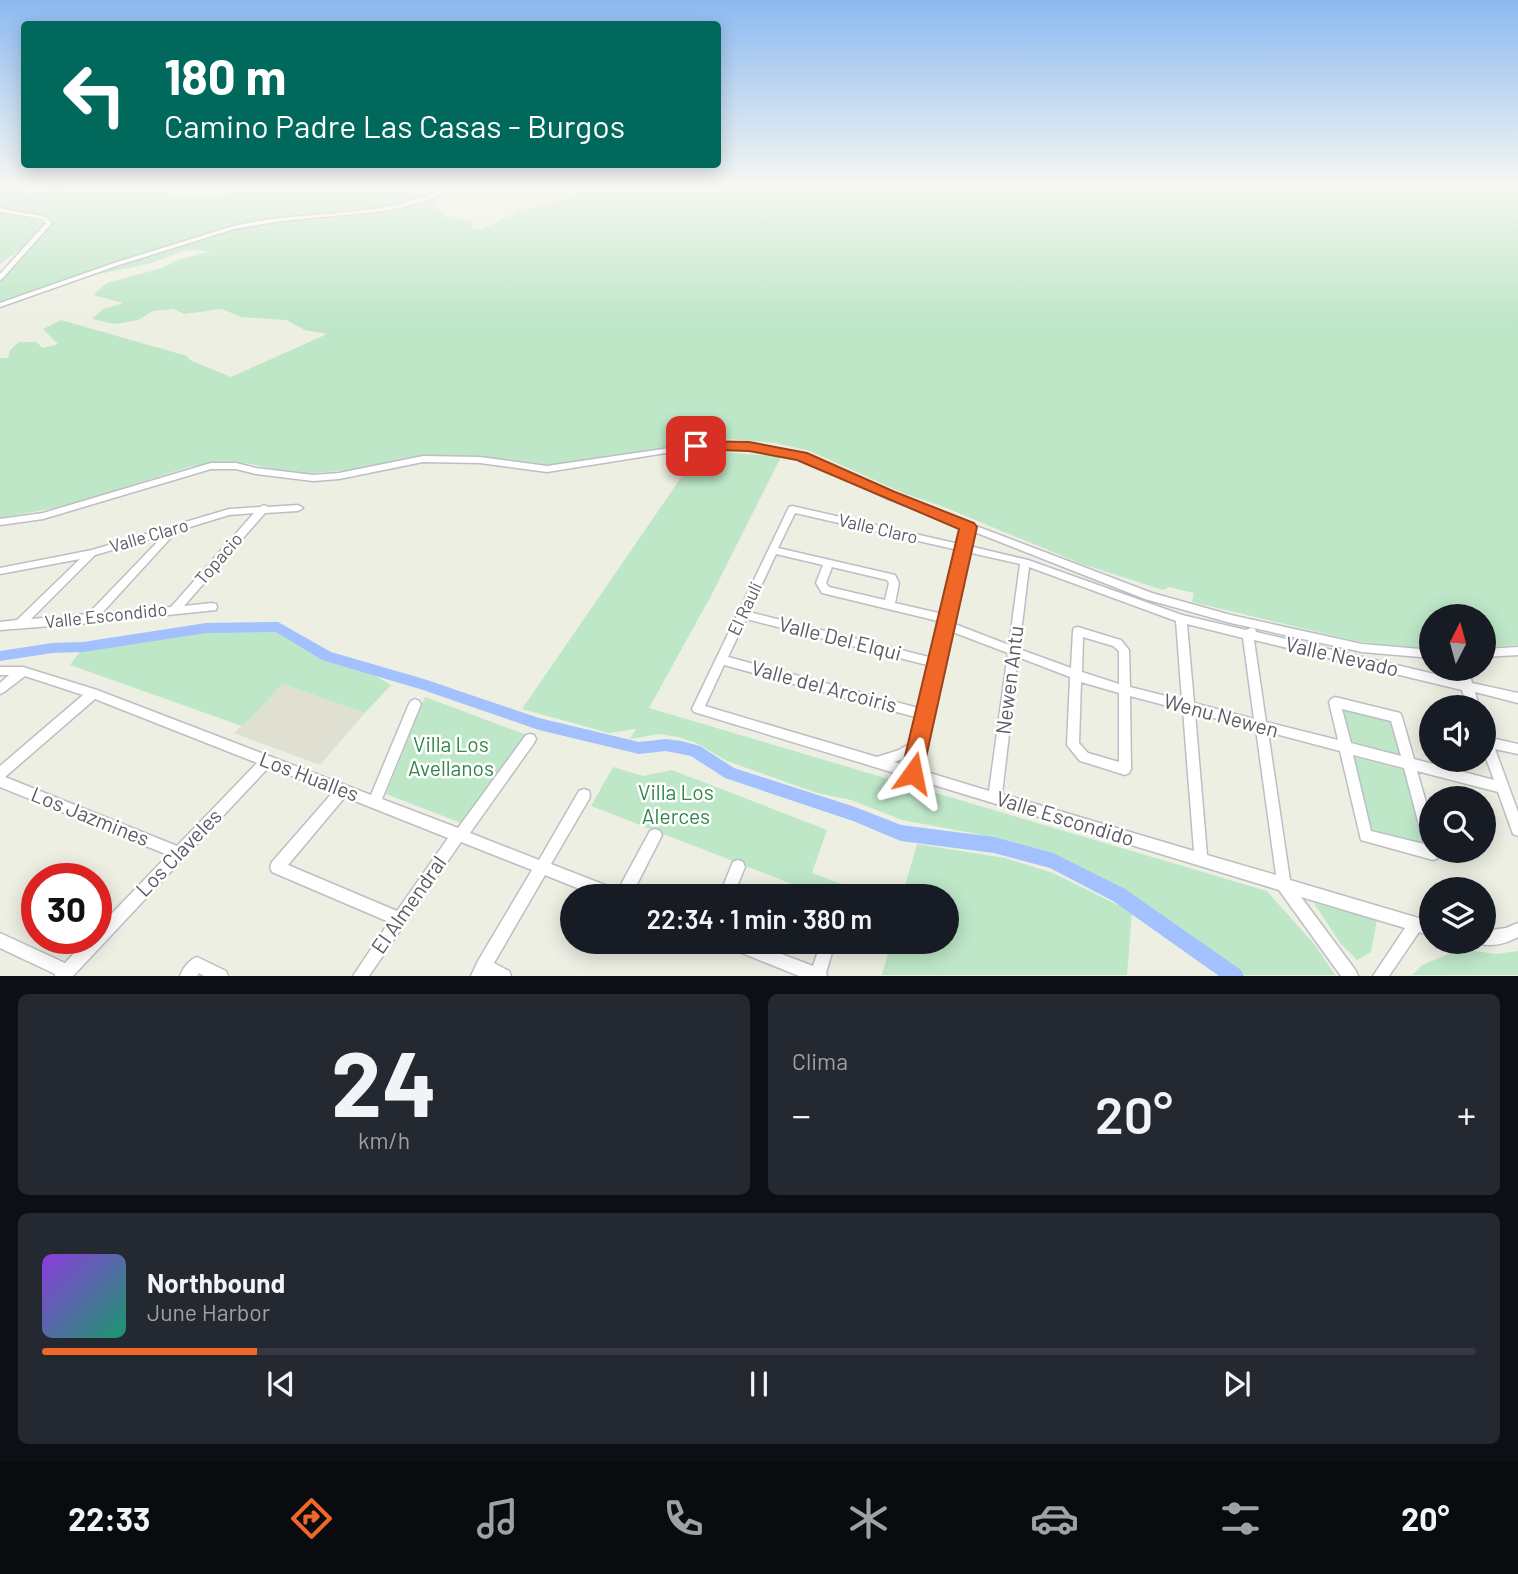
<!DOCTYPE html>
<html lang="es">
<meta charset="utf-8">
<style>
:root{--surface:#171b24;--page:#242831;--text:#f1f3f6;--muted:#9ea1a6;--line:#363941;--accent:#f16727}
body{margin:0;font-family:Barlow,sans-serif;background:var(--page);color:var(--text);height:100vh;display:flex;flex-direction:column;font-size:26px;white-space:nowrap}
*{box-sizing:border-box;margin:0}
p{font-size:23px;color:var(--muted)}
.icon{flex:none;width:38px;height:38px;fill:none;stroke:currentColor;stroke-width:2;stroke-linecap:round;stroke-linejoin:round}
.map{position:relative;height:976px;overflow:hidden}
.drawer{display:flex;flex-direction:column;gap:18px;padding:18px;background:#0d0f14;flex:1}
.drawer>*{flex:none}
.banner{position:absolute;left:21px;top:21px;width:700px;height:147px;border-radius:7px;box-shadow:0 4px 18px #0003;background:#00695c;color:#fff;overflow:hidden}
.needle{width:46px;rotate:6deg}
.buttons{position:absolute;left:1419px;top:604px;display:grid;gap:14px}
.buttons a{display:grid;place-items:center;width:77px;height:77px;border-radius:50%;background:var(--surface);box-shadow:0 4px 18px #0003;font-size:35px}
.speed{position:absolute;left:21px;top:863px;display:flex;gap:14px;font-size:35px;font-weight:700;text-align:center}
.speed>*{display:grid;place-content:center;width:91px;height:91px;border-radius:50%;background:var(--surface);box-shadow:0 4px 18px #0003;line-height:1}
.speed .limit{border:10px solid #d22;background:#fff;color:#111}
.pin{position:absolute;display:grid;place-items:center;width:60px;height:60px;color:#fff;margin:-30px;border-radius:14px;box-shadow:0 4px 10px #0006}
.me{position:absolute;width:77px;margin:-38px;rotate:12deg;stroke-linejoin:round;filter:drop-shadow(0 0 5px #0008)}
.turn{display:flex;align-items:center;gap:24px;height:147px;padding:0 28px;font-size:32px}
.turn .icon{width:91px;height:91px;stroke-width:2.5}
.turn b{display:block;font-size:49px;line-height:60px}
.big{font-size:52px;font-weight:600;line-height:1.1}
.drawer .tile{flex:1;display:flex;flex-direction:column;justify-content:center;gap:10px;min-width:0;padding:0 24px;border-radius:10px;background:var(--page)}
.drawer .dial{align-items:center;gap:0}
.dial b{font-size:91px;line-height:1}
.song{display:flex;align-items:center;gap:21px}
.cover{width:84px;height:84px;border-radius:10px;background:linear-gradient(135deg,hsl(270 70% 55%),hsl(160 70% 35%))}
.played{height:7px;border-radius:4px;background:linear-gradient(90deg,var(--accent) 15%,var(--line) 15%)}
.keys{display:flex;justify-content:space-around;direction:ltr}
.heat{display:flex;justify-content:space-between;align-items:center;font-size:38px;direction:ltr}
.drawer .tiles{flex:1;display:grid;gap:18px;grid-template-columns:1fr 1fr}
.tile:last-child{grid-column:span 2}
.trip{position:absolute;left:560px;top:884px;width:399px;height:70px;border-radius:35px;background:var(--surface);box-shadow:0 4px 18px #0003;font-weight:600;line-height:70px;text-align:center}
.tabs{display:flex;height:112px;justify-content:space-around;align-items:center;background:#090b0e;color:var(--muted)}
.tabs .icon{width:49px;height:49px}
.tabs .active{color:var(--accent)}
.tabs b{font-size:32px;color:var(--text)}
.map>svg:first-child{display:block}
</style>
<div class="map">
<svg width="1518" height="976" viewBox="0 0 1518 976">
<rect width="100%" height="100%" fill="#eeefe3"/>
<!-- education -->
<path fill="#dfdfd2" d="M283,684L365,713L320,765L234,733Z"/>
<!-- green -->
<path fill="#bee7c8" d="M0,186H152L155,190L186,198L265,190L250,186H462L437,192L433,205L446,216L473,222L472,229H483L518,211L579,194L559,193L530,186H1518V645L1484,647V616H1432L1431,649L1421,650L1356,641L1192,602L1194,593L1169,587L1163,590L1079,563L944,507L903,493L810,451L775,443L726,439L551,465L478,456L435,455L411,457L351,470L301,474L244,463L220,462L189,467L65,506L0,518V358H8L10,350L19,342H36L43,348L58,344L43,329L61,320L187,356L190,360L231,377L327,334L305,330L286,320L241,317L222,309L184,314L173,309L153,311L138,320L115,324L92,319L103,309L123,303L93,295L107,283L162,268L177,260L212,251L186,250L151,263L81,278L0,303V282L54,219L0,209Z
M0,212L45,223L26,245L0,264Z
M700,450L781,457L712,594L649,708L1267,891L1315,945L1335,975H1245L1128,895L1050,853L977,834L902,820L851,800L817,793L727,761L696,743L678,737L659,734L630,739L636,729L609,733L522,709Z
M262,626L278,627L327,656L364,669L391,685L365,713L283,684L242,726L70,665L83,647L206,628Z
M425,697L527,735L461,823L386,794Z
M1340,709L1393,722L1401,755L1347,740Z
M1353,757L1405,770L1426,844L1371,829Z
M613,767L643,776L672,770L827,830L812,873L859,891L858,896H823L591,806Z
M917,844L1005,858L1053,873L1132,912L1127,975H882L891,942H947V896H902Z
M1314,903L1377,920L1371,952L1357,960L1340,943Z
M1461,949L1496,954L1518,951V975H1412L1422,965Z"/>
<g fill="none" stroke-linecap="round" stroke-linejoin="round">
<!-- stream -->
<path stroke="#a3c1ff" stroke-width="2" d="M2,207L68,186"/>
<!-- canal -->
<path fill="#a3c1ff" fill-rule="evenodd" d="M278,622L331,652L424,679L539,718L639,742L666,739L681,741L700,746L734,768L855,807L901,825L994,837L1053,853L1125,889L1241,970L1244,976H1219L1113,901L1050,868L994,853L901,841L853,821L725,778L691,756L666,751L639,754L539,730L423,690L322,660L276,632L206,633L83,652L52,653L0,661V651L52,643L83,642L206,623Z"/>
<defs>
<path id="minor" d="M447,186H453L433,198L411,205L384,211L281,221L234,229L119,265L0,307V303L114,263L230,227C301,208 380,222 447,186Z
M0,208L46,217L52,223L2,279L0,280V274L46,223L42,219L0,212Z
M733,443L765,446L805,454L892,494L1152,593L1231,615L1362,644L1432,650V658L1362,652L1231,623L1145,599L972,531L969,546L1028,560L1182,615L1246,630L1251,628L1255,629L1256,632L1460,680L1457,668H1468L1472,683L1518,693V703L1475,692L1479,707H1467L1462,690L1254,640L1266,722L1338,740L1329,702L1331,699L1335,697L1396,712L1400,713L1402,717L1414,759L1494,780L1484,753V731L1488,732L1491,738L1518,744V754L1495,749L1518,812V836L1513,834L1498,792L1417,771L1432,823V850H1439L1440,853L1438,858L1433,860L1361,840L1340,751L1268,732L1290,880L1432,922V936L1419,932L1389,976H1373L1405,928L1301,897L1356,971L1358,976H1341L1279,890L694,712L692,709L789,507L792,506L959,544L963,528L886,498L799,458L765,450L733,447L697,448L547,472L480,463L423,462L339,479L313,481L256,474L236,469H211L43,519L0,525V519L43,513L211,463H236L256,468L313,475L339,473L423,456L480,457L547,466L697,444ZM795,513L958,550L943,614L895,603L899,583L895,575L778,548ZM967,552L1020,564L1009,645L952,623ZM776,554L823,565L816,583L822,593L942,622L933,658L749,612ZM832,567L887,580L889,583L885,600L829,587L826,583ZM1029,567L1176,621L1182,700L1130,687L1129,650L1121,640L1117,639L1078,627L1074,628L1073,631L1071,668L1019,649ZM746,619L931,666L922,709L728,657ZM1187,624L1243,638L1254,719L1194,703ZM950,631L1008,653L989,791L920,770ZM1083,637L1113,646L1119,651V684L1082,672ZM1018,657L1070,677L1067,745L1080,761L1084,762L1125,775L1129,773L1131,769L1130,696L1183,710L1194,851L1002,794ZM724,665L919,718L914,741L899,750L877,757L705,706ZM1081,682L1119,693V762L1088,753L1079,743ZM1342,709L1391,721L1401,756L1351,743ZM1195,713L1256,729L1276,875L1207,855ZM1353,755L1404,768L1424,844L1371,831ZM911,756L908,766L894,762Z
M264,505L268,507L298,505L303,508L298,511L265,513L184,606L212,603L216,604L217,607L216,610L90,623L0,630V622L17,620L80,559L0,574V568L92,550L229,509L260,507ZM254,513L171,607L102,613L177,531L229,515ZM164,535L88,614L31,619L95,555Z
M1518,647V655L1484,657V649Z
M0,667H23L97,690L371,795L409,704L411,701L415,699L419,701L421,704L382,799L458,828L526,735L530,734L534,735L536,739L534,743L470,833L539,860L579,791L584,789L589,791L590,795L589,799L551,864L618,890L650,831L655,829L660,831L662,835L631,896H597L545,875L494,963L509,971L511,976H471L478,961L532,870L461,842L369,976H353L389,922L272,872L270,867L272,862L333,792L269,767L73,976H55V974L0,948V933L65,963L88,938H96V930L168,855L0,787V766L83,695L25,676L4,692L0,694V683L9,675H0ZM95,699L257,763L177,846L5,777ZM345,797L448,838L397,911L288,865Z
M738,860L743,862L745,867L733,896H719L733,862Z
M1518,923V937C1507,943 1491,948 1479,943L1478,942H1484V931L1506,928Z
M725,942H750L813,966L821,942H835L826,973L827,976H799L727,947Z
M197,957L226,971L228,976H204L199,973L197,976H180C183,968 189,960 197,957Z"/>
</defs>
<!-- minor casing -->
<use href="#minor" stroke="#bdbec5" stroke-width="3"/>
<!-- minor -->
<use href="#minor" fill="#fff" fill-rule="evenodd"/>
</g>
<!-- sky -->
<linearGradient id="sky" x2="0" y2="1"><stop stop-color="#8cb9f1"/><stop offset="0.58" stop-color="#f7f8f2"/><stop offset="1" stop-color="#f7f8f2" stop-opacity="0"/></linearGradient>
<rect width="1518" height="323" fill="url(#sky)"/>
<!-- route -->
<path fill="#f16727" stroke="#9d4319" stroke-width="2" d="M696,441L749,442L807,453L895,492L974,523L977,527L921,780L913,783L905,780L901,773L959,529L797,460L749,451L691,449L689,446Z"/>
<g text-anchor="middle" stroke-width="5" stroke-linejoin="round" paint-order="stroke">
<!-- street labels -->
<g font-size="18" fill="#5b5d65" stroke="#fff">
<text transform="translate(878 529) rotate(13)" y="6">Valle Claro</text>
<text transform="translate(149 536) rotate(-16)" y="6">Valle Claro</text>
<text transform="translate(219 559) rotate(-49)" y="6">Topacio</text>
<text transform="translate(745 609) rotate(-65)" y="6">El Raulí</text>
<text transform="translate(106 616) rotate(-6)" y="6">Valle Escondido</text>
</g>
<!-- near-street labels -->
<g font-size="21" fill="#5b5d65" stroke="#fff">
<text transform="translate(840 639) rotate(14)" y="7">Valle Del Elqui</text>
<text transform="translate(1342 657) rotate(13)" y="7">Valle Nevado</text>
<text transform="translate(1010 680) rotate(-83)" y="7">Newen Antu</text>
<text transform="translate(824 687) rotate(15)" y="7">Valle del Arcoiris</text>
<text transform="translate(1221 716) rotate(15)" y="7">Wenu Newen</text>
<text transform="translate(309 777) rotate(21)" y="7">Los Hualles</text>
<text transform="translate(90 817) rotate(22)" y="7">Los Jazmines</text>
<text transform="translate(1065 819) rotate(17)" y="7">Valle Escondido</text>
<text transform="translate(179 853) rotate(-46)" y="7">Los Claveles</text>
<text transform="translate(409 905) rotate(-55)" y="7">El Almendral</text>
</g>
<!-- near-park labels -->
<g font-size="21" fill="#318649" stroke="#fff">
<text x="451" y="752">Villa Los<tspan x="451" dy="24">Avellanos</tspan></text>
<text x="676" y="800">Villa Los<tspan x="676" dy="24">Alerces</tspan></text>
</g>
</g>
</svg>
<div class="buttons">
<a><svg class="needle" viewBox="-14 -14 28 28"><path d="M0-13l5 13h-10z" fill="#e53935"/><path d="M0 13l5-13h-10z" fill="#9ea1a6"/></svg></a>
<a><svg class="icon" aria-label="sound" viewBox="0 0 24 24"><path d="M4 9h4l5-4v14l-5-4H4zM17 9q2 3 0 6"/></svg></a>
<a><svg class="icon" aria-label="search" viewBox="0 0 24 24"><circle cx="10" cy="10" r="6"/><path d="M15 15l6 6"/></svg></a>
<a><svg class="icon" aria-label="layers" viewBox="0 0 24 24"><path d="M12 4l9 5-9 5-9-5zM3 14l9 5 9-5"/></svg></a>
</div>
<div class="speed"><div class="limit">30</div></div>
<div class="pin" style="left:696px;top:446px;background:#d93025"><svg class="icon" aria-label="arrive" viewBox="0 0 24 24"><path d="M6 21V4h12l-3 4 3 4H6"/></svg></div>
<svg class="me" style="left:913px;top:773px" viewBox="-20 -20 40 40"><path d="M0-17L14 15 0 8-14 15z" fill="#f16727" stroke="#fff" stroke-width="4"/></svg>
<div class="trip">22:34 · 1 min · 380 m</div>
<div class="banner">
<div class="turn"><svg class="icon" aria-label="left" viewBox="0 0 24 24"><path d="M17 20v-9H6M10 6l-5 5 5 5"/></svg><div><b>180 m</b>Camino Padre Las Casas - Burgos</div></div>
</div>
</div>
<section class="drawer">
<div class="tiles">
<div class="tile dial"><b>24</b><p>km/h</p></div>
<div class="tile"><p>Clima</p>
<div class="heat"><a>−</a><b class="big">20°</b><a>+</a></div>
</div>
<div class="tile">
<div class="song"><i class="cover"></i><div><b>Northbound</b><p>June Harbor</p></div></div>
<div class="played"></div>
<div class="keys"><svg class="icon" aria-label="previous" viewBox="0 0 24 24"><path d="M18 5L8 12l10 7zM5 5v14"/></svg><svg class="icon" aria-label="pause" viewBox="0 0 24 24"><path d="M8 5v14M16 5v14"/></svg><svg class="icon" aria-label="next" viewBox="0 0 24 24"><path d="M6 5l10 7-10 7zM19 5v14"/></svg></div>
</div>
</div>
</section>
<nav class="tabs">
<b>22:33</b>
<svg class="icon active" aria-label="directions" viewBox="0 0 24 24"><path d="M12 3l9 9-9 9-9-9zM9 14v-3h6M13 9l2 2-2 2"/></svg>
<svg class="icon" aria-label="music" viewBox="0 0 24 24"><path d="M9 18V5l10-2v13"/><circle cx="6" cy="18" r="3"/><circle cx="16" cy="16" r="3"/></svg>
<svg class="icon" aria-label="phone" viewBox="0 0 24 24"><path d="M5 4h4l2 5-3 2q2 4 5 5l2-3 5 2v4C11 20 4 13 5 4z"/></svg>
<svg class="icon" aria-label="climate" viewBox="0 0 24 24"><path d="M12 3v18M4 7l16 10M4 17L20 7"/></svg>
<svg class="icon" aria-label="car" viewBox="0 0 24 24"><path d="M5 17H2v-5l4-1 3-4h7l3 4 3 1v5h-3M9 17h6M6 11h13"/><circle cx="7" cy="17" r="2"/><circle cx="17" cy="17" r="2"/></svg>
<svg class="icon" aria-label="filters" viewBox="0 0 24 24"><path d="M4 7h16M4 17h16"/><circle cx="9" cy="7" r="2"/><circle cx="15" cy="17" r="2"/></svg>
<b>20°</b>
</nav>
